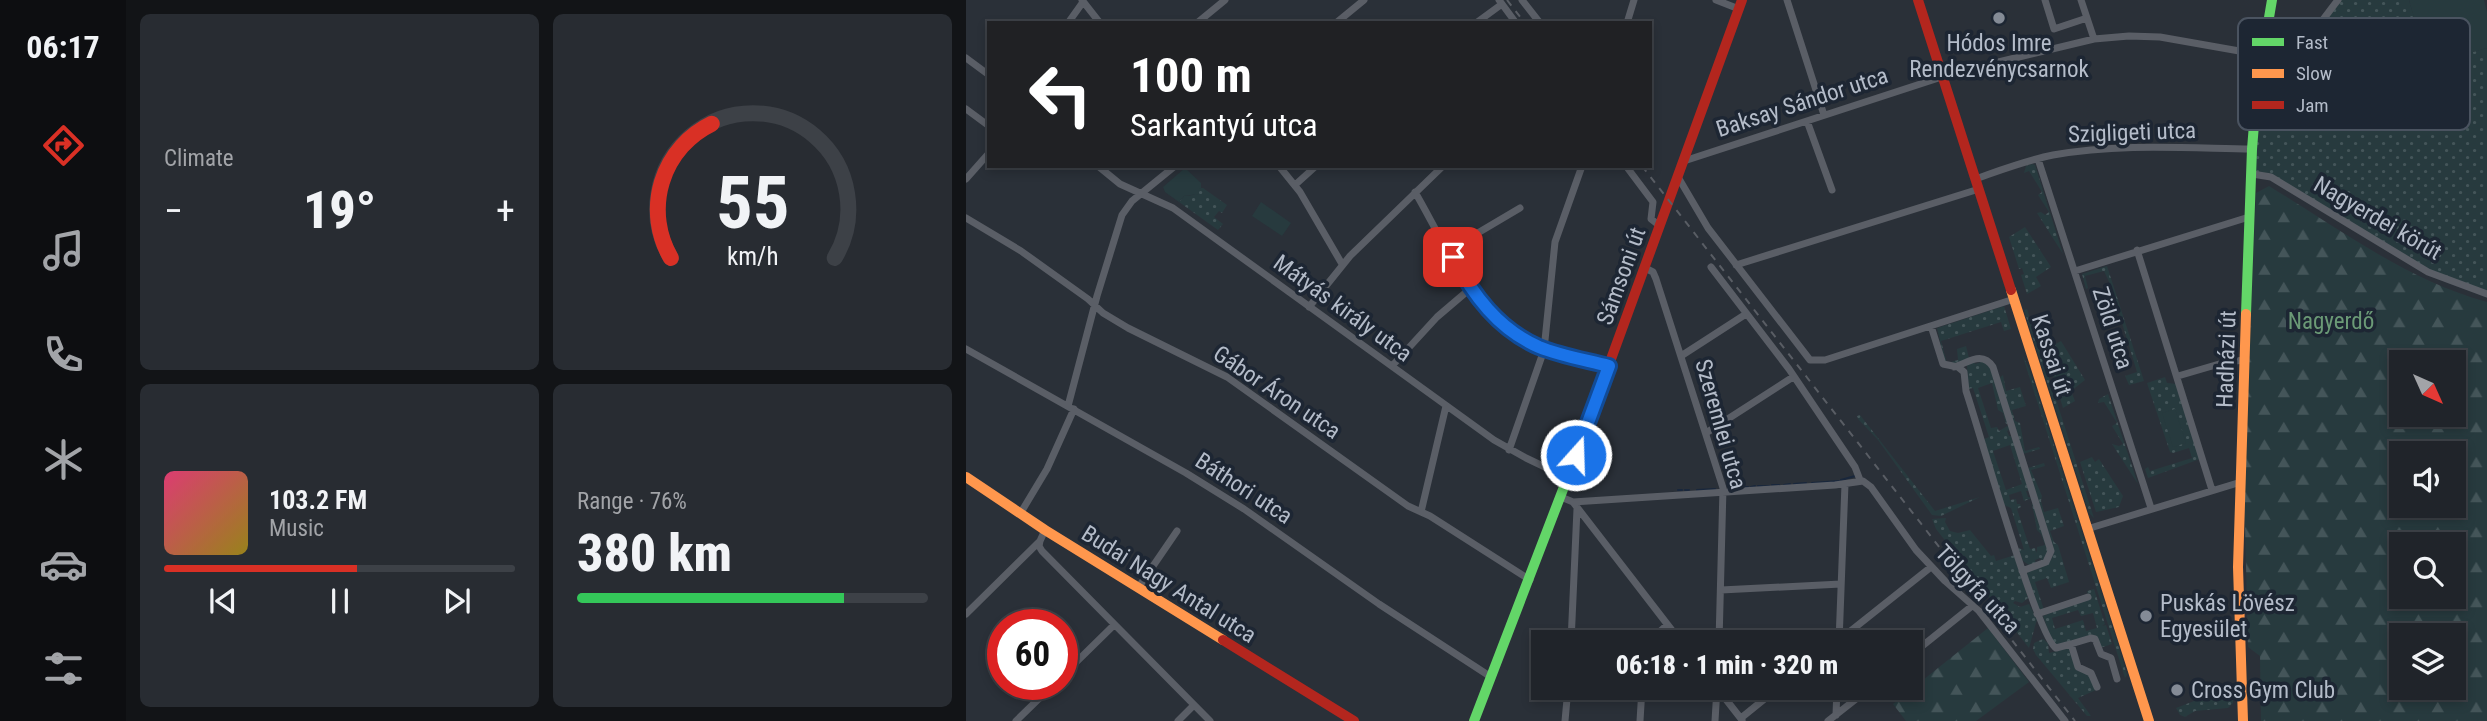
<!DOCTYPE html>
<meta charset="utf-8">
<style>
:root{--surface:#20242a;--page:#282c32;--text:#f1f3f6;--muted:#a2a4a8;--line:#3d4147;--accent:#d93025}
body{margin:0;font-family:"Roboto Condensed",sans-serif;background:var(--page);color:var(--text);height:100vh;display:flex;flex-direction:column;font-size:26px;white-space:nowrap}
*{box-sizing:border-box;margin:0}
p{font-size:23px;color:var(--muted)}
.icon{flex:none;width:38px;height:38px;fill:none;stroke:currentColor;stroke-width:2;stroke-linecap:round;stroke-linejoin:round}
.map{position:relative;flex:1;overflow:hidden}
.drawer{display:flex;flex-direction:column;gap:14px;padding:14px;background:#121417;width:840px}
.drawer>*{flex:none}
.banner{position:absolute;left:21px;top:21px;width:665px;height:147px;border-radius:0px;box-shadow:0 4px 10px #0003,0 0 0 2px var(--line);background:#202124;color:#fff;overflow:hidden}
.needle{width:46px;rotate:135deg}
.controls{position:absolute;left:1423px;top:350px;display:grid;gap:14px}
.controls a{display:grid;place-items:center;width:77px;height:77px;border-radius:0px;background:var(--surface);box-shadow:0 4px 10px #0003,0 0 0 2px var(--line);font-size:35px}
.speed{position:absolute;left:21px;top:609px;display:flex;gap:14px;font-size:35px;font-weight:700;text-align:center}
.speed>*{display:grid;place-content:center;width:91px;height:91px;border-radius:50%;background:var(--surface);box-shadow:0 4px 10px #0003,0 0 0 2px var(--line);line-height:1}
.speed .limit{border:10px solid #d22;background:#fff;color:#111}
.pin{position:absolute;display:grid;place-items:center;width:60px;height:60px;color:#fff;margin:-30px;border-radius:14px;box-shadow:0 4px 10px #0006}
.me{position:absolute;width:77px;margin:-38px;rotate:20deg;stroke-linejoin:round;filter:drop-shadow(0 0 5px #0008)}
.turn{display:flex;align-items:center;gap:24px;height:147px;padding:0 28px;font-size:32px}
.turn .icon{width:91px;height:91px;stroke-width:2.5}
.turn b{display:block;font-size:49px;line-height:60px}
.big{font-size:52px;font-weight:800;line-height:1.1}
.drawer .tile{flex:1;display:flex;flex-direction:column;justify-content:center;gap:10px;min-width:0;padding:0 24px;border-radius:10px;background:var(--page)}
.drawer .dial{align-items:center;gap:0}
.dial svg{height:182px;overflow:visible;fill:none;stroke:var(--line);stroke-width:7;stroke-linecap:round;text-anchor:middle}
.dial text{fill:var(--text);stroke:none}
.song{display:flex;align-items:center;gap:21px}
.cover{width:84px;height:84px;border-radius:10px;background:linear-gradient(135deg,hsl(340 70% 55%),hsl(50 70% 35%))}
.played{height:7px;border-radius:4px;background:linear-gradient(90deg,var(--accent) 55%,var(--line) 55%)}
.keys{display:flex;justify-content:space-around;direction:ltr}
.heat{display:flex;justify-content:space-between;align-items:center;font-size:38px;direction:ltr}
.charge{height:10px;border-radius:5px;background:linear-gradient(90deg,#34c759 76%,var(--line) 0)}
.drawer .tiles{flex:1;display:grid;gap:14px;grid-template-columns:repeat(2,1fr)}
.trip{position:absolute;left:565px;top:630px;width:392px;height:70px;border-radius:0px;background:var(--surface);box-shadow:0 4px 10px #0003,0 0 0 2px var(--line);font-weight:800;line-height:70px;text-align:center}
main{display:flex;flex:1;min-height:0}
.dock{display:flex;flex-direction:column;width:126px;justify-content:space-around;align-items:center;background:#0d0e11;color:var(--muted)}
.dock .icon{width:49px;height:49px}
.dock .selected{color:var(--accent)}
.dock b{font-size:32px;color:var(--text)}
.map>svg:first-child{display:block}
</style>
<main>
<nav class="dock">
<b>06:17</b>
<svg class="icon selected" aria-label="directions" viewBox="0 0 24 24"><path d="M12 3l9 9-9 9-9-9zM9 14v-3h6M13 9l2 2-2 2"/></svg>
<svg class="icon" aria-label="music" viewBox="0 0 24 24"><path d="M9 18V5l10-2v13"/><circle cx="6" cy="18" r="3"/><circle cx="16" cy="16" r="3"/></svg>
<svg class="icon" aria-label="phone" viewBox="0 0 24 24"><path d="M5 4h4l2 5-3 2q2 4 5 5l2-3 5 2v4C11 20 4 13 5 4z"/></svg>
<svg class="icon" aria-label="climate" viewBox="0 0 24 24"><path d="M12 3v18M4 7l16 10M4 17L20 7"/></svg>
<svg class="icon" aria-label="car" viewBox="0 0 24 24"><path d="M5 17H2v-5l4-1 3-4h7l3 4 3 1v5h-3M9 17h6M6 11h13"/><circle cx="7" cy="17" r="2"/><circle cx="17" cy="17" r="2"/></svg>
<svg class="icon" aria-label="filters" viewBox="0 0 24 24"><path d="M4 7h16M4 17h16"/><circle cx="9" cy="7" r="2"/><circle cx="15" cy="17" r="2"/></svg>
</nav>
<section class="drawer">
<div class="tiles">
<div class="tile"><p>Climate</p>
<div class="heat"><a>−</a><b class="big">19°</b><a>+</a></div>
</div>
<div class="tile dial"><svg viewBox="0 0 100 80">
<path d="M14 69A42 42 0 1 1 86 69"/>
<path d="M14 69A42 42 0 0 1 32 10" stroke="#d93025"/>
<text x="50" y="56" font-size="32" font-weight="700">55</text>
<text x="50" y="72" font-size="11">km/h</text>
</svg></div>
<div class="tile">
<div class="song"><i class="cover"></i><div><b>103.2 FM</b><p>Music</p></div></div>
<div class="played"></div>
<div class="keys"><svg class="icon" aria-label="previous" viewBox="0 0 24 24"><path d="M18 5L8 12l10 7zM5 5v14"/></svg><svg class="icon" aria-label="pause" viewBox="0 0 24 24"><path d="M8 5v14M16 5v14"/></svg><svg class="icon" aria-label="next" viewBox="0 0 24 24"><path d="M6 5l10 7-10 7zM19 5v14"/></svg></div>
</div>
<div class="tile"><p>Range · 76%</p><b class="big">380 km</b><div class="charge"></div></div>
</div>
</section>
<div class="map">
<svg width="1521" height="721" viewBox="0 0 1521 721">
<defs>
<pattern id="grass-dots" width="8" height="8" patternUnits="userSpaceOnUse" patternTransform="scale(1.75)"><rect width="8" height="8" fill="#273a3e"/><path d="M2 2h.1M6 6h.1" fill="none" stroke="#445559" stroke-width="1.8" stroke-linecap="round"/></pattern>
<pattern id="forest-firs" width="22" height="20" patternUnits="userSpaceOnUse" patternTransform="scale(1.75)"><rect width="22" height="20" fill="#273a3e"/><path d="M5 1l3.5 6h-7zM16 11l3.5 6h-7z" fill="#445559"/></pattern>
</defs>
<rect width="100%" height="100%" fill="#2a3038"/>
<!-- grass -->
<path fill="url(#grass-dots)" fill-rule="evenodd" d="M1372,0H1443L1462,64L1521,48V294L1462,272L1305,177L1286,174L1296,55L1321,57Z
M1066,164L1069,165L1097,254L1071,213L1075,212L1079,215L1083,212L1072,195L1076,192L1063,171L1058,173L1060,166Z
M233,188H237L261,205L256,213L253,211L248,217L257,224L252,230L213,202L218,196L228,195Z
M1059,227L1085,267L1070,277L1075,286L1061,294L1055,275L1058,274L1056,268L1053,269L1043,237Z
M1141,266L1178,381L1163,385L1159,376L1171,372L1144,284L1138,271L1119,276L1122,288L1120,289L1116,274Z
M1038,306L1045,329L1038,331L1035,322L975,341L981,363L992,360L991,349L1000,346L1003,358C995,362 987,368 979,362L971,328Z
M1061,309L1128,518L1123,513L1058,310Z
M1095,341L1119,380L1105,391L1109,401L1097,408L1079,350Z
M1056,354L1064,371L1154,651L1161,675L1159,678Z
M1015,360L1024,367L1043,423L1040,424L1037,413L1032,410L1026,383L1012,388L1025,428L1031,427L1033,431L1043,425L1045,429L1041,431L1043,436H1047L1064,490L1060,491L1062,497L1066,498L1058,501L1055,491L1043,495L1044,500L1050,499L1051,504H1054L1055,507L1051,509L1064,549L1069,548L1071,553V547L1079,545L1075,534L1071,530L1066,504H1068L1083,552L1076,561L1074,558L1069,560L1070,563L1063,565L1057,561L1052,548L1058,550L1045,508L1038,505L1018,439L1023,437L1007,388L1002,389L1001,365L1008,362L1009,364L1015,362ZM1044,445L1056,484L1040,490L1027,451Z
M1037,375L1040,391L1054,387L1060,406L1046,410L1049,421L1054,423L1059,451L1073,447L1074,449L1057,454L1033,378Z
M1199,377L1201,383L1211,384L1234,459L1182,478L1179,469L1182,467L1184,471L1226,458L1223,448L1207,453L1204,452L1181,383Z
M1142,394L1172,484L1146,444L1153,446L1157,444L1146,426L1151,423L1138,402L1132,403L1133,399Z
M894,415L969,511L1014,497L975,516L966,515L912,440L892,419L891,416Z
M1126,457L1129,462L1133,459L1157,496L1153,507L1130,512L1114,462Z
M1078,463L1079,466L1065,470L1076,496L1075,501L1078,512L1092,508L1098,526L1084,531L1088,542L1092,545L1103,582L1085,588L1081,578L1069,582L1078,610H1073L1061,574L1063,571L1083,563L1087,553L1062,468Z
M980,518L979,522L984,531L992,533L1004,530L1025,556L1028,555L1030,561L1049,555L1062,598L1056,603L1049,601L1047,603L1054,607L1063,604L1071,619L1063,648L970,529L966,519Z
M1128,589L1139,624L1136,626L1140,625L1146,644L1134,648L1131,639L1088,646L1077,616L1123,598L1121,591ZM1112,610L1115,616L1127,613L1131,628L1120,631L1117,620L1089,629L1086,618Z
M1077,639L1082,643L1083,653L1103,648L1111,666L1121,672L1130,690L1112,698L1125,716H1121L1070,655L1067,649L1068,643Z
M1267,686V703L1262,708L1229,711L1219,717L1214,715L1210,708Z"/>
<!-- forest -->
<path fill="url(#forest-firs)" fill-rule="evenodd" d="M1303,186C1373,229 1441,280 1521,302V721H1295L1294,656L1282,647L1278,485L1290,193ZM1435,362H1488V415H1435ZM1435,453H1488V506H1435ZM1435,544H1488V597H1435ZM1435,635H1488V688H1435Z
M1022,628L1063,682L1010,721H940L927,704Z"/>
<!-- garden -->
<path fill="#273a3e" d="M1443,0H1518L1521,12V48L1461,65Z
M219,168L235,183V188L233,189V194L218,196L213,202L199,192L197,187Z
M295,202L325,223L316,236L286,216Z
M1209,409L1220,443L1207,447L1196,413Z"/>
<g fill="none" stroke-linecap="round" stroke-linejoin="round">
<!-- stream -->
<path stroke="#19273c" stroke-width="2" d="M875,480L889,476
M846,483L873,481
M828,484L840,483
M806,485H813
M818,485L824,484
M792,486H797
M799,486H803
M785,487L789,486
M765,488L782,487
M712,490H716
M719,490H723
M731,490L749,489"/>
<!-- street -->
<path stroke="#5a5e66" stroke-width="7" d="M116,0L134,23
M533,0L550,23
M556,0L574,23
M750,0L773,9
M821,0L858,115
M1079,0L1088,29L1121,18
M1115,0L1128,39
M102,23L117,2
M231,23L259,0
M370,23L398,0
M510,23L536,4
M661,23L668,0
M0,58L23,75
M0,109L23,126
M841,121L866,190
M1072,159L1185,508
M718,161L991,72L1128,39L1163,36L1194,37L1313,58C1335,54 1358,17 1372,0
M132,166L154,184L207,208L528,440L560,458L602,478
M313,166L334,192L376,264
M660,166L687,202L685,219L694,226
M1286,174L1305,177L1462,272L1521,294
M712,177L742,228L844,360H859L1048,299
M0,179L23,153
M1009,179C1035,170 1061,160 1087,155C1153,143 1219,148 1286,149
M329,185L350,166
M449,192C481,247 512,324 575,348C597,356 620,360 643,366
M0,218L55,251L122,299L137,313L162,328L261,377L442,506L464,516L564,580
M483,250L554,208
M1171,250L1246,490
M770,265L1013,189
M745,267L823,369L889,467L894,480
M679,268L687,272L690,279L757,488L753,642
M1109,271L1283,217
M343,307L384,256L477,166
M965,326L977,364L992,367L998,372L1000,391C1012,426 1072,639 1090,648L1105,644L1112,667L1125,673L1131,687
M0,349L220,473L278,509L413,604L525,677
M715,356L780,314
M426,366L471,317L505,288
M988,367C1002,363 1016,350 1027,367L1085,551L1080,562L1056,571
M1212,376L1260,362L1279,360
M102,406L131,296L156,215L166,201L209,166
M740,433L827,377
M543,450L578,350L589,242L616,166
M595,497L607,502L715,642
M607,502L869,485L897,481L905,487L950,550L979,581L1013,611L1099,721
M455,512L480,406
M54,514L81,469L108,409
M1121,529L1275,482
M74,541L73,546L76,551L244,721
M172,588L211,531
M755,590L875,584
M0,614L74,541L79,530
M1071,614L1122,597
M872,641L965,567
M605,642L611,509
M682,642L701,625
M873,642L879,484
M1105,644L1125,638L1129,639L1135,654L1145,658L1151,679
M945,655L1006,606
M96,676L148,625
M751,688L776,720
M870,715L871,688
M775,718L812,688
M50,721L88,684
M212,721L228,705
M599,721L602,688
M674,721L676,688
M749,721L751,688
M862,721L904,688"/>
<!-- fast -->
<path stroke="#63d668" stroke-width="10" d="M1280,314L1286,149L1291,88L1306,0
M508,721L606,466"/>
<!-- slow -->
<path stroke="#ff974d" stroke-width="10" d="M1045,290L1183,721
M0,477L79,530L257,640
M1277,721L1272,567L1280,314"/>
<!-- jam -->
<path stroke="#b3261e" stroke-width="10" d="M952,0L1045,290
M606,466L776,0
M257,640L388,721"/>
<!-- rail -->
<path stroke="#595d64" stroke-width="2" stroke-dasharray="7 7" stroke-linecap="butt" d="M541,0L559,23
M676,166L1109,721"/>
</g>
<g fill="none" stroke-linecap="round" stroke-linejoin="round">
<defs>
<path id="route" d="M487,257C507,295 532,329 573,347C595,356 620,360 643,366L610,455"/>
</defs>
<!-- route casing -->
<use href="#route" stroke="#114b97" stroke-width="18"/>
<!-- route -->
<use href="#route" stroke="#1a73e8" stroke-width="12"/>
</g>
<!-- markers -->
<g fill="#848b96" stroke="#1d2633" stroke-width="2.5">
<circle cx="1033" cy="18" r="7"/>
<circle cx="1180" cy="616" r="7"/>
<circle cx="1211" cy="690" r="7"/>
</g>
<g text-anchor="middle" stroke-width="7" stroke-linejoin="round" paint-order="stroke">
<!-- poi labels -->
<g font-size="23" fill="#b4bcc9" stroke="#1d2633" text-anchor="start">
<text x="1033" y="51" text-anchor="middle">Hódos Imre<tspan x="1033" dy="26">Rendezvénycsarnok</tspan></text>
<text x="1194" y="611">Puskás Lövész<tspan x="1194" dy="26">Egyesület</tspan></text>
<text x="1225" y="698">Cross Gym Club</text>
</g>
<!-- street labels -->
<g font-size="23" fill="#b4bcc9" stroke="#1d2633">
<text transform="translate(836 102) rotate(-18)" y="8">Baksay Sándor utca</text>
<text transform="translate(1166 132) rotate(-2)" y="8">Szigligeti utca</text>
<text transform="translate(1412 218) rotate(30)" y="8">Nagyerdei körút</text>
<text transform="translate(655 276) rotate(-70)" y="8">Sámsoni út</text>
<text transform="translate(377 308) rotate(36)" y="8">Mátyás király utca</text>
<text transform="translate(1147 328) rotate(72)" y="8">Zöld utca</text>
<text transform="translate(1086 355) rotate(72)" y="8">Kassai út</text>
<text transform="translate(1260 359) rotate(-88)" y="8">Hadházi út</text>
<text transform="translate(311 392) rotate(34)" y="8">Gábor Áron utca</text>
<text transform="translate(755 424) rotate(74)" y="8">Szeremlei utca</text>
<text transform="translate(278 488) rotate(33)" y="8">Báthori utca</text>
<text transform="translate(203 584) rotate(32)" y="8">Budai Nagy Antal utca</text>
<text transform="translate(1012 589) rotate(47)" y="8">Tölgyfa utca</text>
</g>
<!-- park labels -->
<g font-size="23" fill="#6b9a76" stroke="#1d2633">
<text x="1365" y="329">Nagyerdő</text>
</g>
</g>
<!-- legend -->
<rect x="1272" y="18" width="232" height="112" rx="10" fill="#1d2633" stroke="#4a5360" stroke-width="2"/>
<rect x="1286" y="38" width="32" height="8" fill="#63d668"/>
<rect x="1286" y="69" width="32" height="9" fill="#ff974d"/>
<rect x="1286" y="101" width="32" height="8" fill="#b3261e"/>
<g font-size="19" fill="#b4bcc9">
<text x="1330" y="49">Fast</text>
<text x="1330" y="80">Slow</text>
<text x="1330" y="112">Jam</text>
</g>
</svg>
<div class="controls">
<a><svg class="needle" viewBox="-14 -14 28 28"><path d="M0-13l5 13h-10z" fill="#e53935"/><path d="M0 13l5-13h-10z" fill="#a2a4a8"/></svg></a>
<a><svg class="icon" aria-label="sound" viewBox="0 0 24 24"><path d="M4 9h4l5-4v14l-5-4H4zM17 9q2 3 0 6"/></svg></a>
<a><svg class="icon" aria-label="search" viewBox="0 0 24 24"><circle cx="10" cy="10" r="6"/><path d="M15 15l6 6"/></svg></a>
<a><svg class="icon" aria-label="layers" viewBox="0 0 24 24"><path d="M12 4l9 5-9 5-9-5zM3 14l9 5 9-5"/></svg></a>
</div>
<div class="speed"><div class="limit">60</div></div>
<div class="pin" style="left:487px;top:257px;background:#d93025"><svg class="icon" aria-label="arrive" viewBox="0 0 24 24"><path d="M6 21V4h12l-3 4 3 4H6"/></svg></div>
<svg class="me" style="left:610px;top:455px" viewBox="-20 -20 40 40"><circle r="17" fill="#1a73e8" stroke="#fff" stroke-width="3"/><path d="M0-11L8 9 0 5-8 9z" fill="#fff"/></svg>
<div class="trip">06:18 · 1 min · 320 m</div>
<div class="banner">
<div class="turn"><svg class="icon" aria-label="left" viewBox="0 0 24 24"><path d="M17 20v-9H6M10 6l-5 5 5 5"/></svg><div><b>100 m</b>Sarkantyú utca</div></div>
</div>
</div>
</main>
